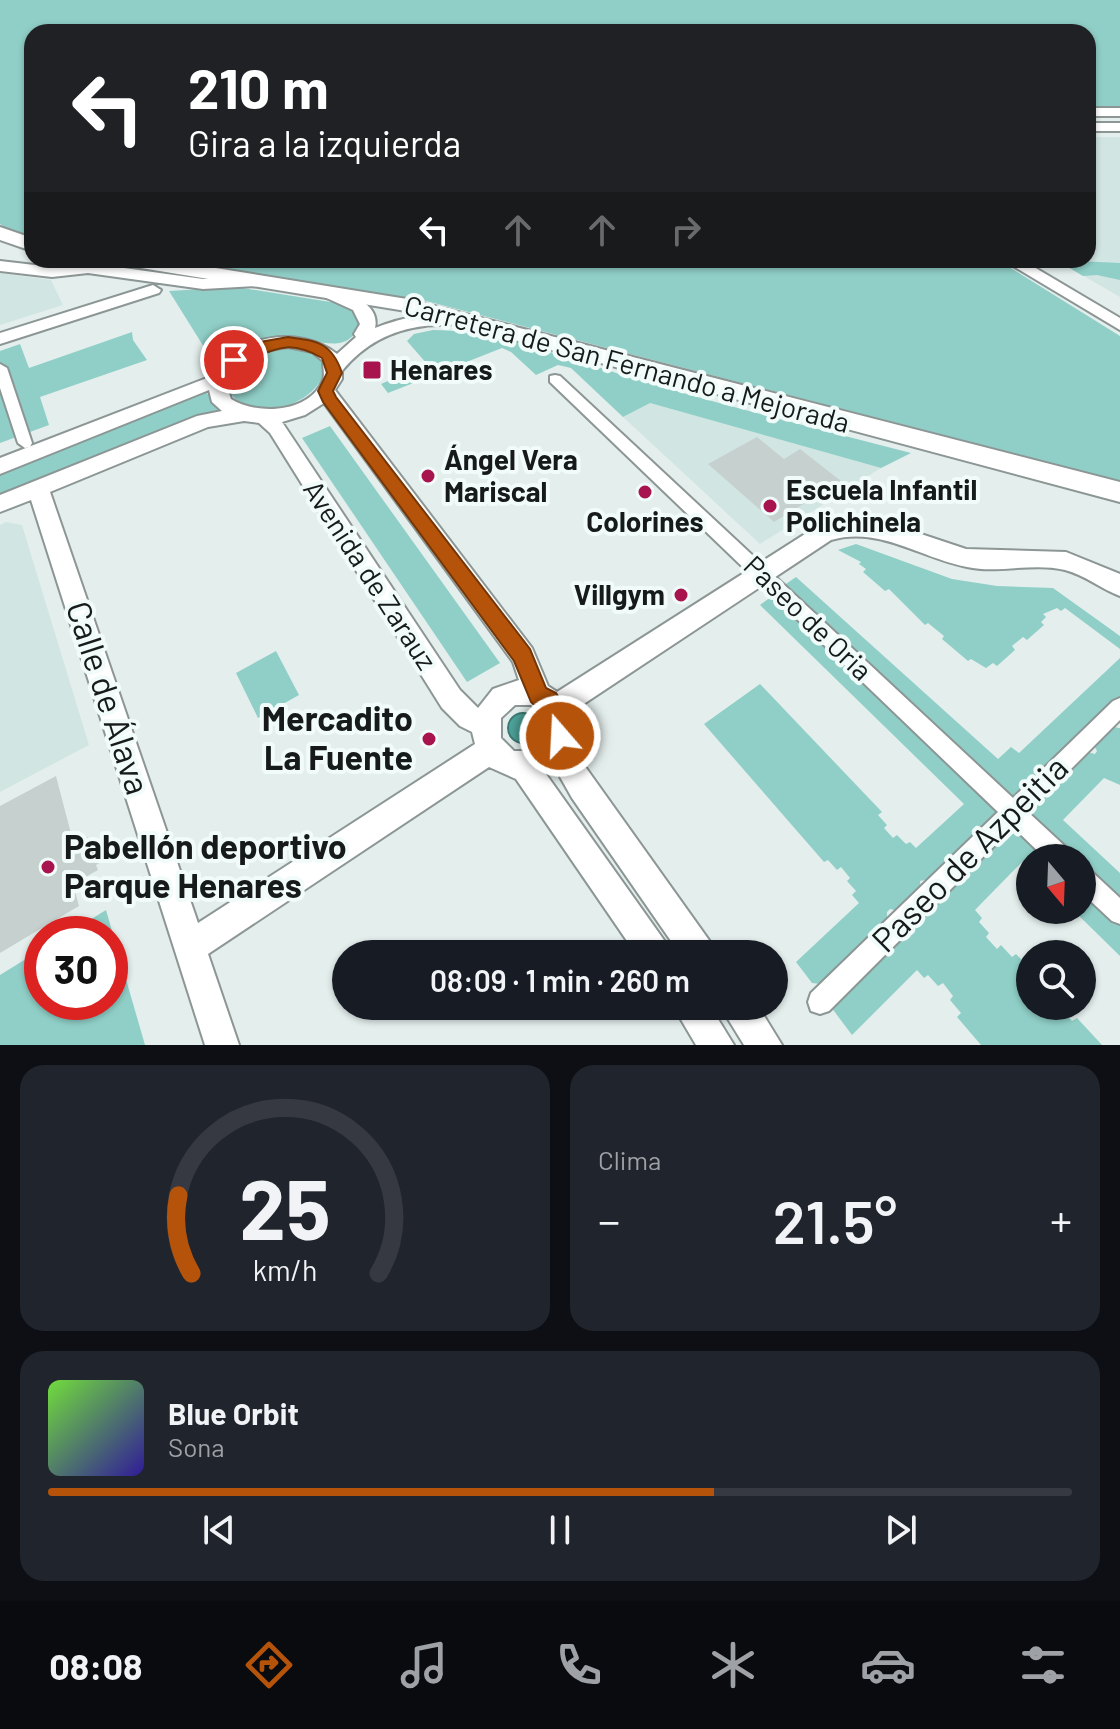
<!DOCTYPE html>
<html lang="es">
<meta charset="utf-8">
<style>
:root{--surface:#171b24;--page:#20242c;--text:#f1f3f6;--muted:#9ea1a6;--line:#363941;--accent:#b45309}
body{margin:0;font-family:Barlow,sans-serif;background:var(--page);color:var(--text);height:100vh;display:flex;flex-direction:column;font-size:30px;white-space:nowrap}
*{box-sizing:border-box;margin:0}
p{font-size:26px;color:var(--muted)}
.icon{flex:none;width:44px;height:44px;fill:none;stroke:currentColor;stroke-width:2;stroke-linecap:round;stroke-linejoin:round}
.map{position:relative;height:1045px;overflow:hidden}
.drawer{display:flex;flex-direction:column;gap:20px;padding:20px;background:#0d0f14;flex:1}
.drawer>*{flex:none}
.guide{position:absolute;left:24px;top:24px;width:1072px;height:244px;border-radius:24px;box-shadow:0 2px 6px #0004;background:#202124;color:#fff;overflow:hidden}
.needle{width:52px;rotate:161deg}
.buttons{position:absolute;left:1016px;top:844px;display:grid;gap:16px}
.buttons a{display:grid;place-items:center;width:80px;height:80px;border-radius:50%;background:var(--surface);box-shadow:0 2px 6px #0004;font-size:40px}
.speed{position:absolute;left:24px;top:916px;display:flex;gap:16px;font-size:40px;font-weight:700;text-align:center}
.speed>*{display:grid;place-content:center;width:104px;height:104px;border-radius:50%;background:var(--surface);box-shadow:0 2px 6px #0004;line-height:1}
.speed .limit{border:12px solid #d22;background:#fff;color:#111}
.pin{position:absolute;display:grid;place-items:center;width:68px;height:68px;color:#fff;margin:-34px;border:4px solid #fff;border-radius:50%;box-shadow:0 2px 8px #0007}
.me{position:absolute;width:88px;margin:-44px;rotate:341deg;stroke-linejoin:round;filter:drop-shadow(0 0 6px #0008)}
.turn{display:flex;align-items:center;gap:28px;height:168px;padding:0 32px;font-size:36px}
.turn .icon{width:104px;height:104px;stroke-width:2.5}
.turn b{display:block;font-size:56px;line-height:68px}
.lanes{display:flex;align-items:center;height:76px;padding:0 32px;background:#0003;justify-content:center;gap:40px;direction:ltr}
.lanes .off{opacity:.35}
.big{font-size:60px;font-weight:600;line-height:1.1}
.drawer .widget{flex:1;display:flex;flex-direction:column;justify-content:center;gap:12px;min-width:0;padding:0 28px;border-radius:24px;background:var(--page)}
.drawer .dial{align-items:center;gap:0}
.dial svg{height:208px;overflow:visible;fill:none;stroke:var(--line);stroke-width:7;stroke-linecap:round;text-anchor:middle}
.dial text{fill:var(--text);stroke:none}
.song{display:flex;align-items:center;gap:24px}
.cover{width:96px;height:96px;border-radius:12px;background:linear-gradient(135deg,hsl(100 70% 55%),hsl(250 70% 35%))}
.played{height:8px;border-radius:4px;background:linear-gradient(90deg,var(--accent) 65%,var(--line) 65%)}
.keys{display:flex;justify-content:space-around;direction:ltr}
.heat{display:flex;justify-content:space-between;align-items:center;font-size:44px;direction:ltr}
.drawer .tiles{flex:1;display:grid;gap:20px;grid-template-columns:1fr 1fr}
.widget:last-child{grid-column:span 2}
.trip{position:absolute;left:332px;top:940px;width:456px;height:80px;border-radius:40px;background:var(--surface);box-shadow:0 2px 6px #0004;font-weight:600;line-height:80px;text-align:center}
.tab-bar{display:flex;height:128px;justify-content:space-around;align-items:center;background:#090b0e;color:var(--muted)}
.tab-bar .icon{width:56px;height:56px}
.tab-bar .selected{color:var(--accent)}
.tab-bar b{font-size:36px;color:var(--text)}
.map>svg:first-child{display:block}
</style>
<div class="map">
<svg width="1120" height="1045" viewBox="0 0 1120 1045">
<rect width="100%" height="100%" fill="#e4efed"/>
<!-- built -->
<path fill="#d1e5e2" d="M1088,137H1120V297L1056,260H1088Z
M0,273L51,280L63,305L0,325Z
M650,403L881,468L760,544L623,417Z
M6,522L22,525L89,745L0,792V525Z"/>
<!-- green -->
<path fill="#90cfc7" d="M0,0H1120V107H1088V32H32V239L13,233L0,224Z
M161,260H998L1120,336V481L426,301Z
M1056,260L1120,263V280L1097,275L1083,276Z
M236,287L343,304L354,308L364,319C344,364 315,332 281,339C260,343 233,354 217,368L169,291Z
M433,330C501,330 580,363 645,382C733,408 822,430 911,453L881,468L650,403L623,417L571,368L558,365L536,375L511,352L502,348L388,393L381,384L427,364L407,341L414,334Z
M132,332L133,340L147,360L40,397L49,425L0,443V351L20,344L29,368Z
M296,347L316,354L326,367C319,404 256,426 231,394V377C245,354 271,348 296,347Z
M206,392L220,410L217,413L0,499V470Z
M330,426L500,663L467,682L302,438Z
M856,544L952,579L997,586L1053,588L1120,636V649L1065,608L1061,611L1057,608L1043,614L1046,617L1041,622L1044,625L1027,640L1023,637L1012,646L1015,650L997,666L993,663L986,668L971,659L968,661L942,639L944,636L928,623L925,625L889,589L885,591L863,572L866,569L859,564L861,562L838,550Z
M796,577L998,759L1011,747L1019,753L1120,658V698L1013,800L783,586Z
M775,594L998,806L1000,815L931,879L920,881L921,889L898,911L890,909L887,912V921L821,984L812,983L796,962L859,903L852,895L856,891L847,881L850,878L841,867L837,870L828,860L824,862L704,724L760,684L882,812L878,815L887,825L884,828L893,838L897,835L906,844L910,842L916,848L964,804L760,605Z
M276,651L299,695L258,718L236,673Z
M1113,727L1120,728V785L1104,778L1063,820L1120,873V905L1082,870V858H1069L1025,811L1087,752L1095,754L1097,751L1094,745Z
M1011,824L1053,858H1030V868L1023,861L975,910L982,918L979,922L989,933L986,937L997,949L1001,945L1012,957L1016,954L1030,968V1006H1058L1072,1021L1077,1018L1102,1045H981L957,1017L961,1013L950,1000L953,996L943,983L938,986L928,975L924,978L917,970L852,1035L831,1007L932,901L940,902L943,898L941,891Z
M1082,885L1120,921V956L1073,910H1082Z
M106,910L145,1045H0V975L42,949V1002H110V934H67Z"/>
<!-- water -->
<path fill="#4da39a" stroke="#3c7a74" stroke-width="2" d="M508 728a15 15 0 1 1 30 0a15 15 0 1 1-30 0Z"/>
<!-- building -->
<path fill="#c6d1cf" d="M757,437L784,459L800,449L841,481L774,522L708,464Z
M56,776L74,845L88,837L90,841L94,838L101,862L96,865L98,870L73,884L79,906L0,953V806Z"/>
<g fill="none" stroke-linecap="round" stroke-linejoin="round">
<defs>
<path id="pedestrian" d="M0,364L7,368L32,443L30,447L25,448L18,443L0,388Z
M555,375L560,376L1013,798L1113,701L1120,698V720L1028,812L1069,850L1072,858H1045L1013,827L829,1011L820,1014L811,1011L808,1002L811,993L998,812L550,382V376Z
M1082,867L1090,870L1120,898V924L1112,921L1082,893Z"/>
<path id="minor" d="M1088,108H1120V116H1088Z
M1088,123H1120V131H1088Z
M1003,260H1022L1120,318V330Z
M0,261L52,267L88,263L203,279L258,276L266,281L258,286L203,289L88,273L52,277L0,271Z
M153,285L161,290L159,293L0,344V333Z
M326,287C345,292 381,302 375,328C394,320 454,304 469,318C459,327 439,324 425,326C391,330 364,344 342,371V379L335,390L532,648L548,686L557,692L816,527L843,519L879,520L966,549L1066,552L1120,574V596C1101,589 1085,575 1065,570C1032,562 999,574 967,567C920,558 880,526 831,540L570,713C576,729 572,742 579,758L711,943L716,954H680L572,798L555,768L546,774L666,943L671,954H636L516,779L489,767L208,954L239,1045H205L31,500L0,512V495L197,416L222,411L212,402L209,390L0,474V458L212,376C236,334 300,325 337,354L356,337L354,334L360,324L353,310L320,295V289ZM288,347L312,352L323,361C323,367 325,375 323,380C309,414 256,415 231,399L226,384C238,359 262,350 288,347ZM324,403L513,662L519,680L493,689L478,708L460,690L282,422L305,415ZM244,421L259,423L270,433L442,708L460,726L472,732L475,744L198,923L50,492L208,427ZM515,705H531L545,718V738L532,751H514L501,738V718Z
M673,1006H710L734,1045H696Z
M720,1006H758L782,1045H744Z"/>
<path id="tertiary" d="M0,227L32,238V251L0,240Z
M119,260H166L407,299L1120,482V502L406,311L129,266Z"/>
</defs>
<!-- pedestrian casing -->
<use href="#pedestrian" stroke="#8c9695" stroke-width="4"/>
<!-- minor casing -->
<use href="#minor" stroke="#8c9695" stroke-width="4"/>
<!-- tertiary casing -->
<use href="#tertiary" stroke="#8c9695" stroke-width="4"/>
<!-- pedestrian -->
<use href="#pedestrian" fill="#fff" fill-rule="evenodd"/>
<!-- minor -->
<use href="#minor" fill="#fff" fill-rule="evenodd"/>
<!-- tertiary -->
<use href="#tertiary" fill="#fff" fill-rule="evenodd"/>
</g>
<!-- route -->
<path fill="#b45309" stroke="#753606" stroke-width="2" d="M288,337C318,341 332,343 342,373L333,391L336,397L530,649L546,688L556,693L569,713L572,736L568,744L560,747L552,744L547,717L531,702L514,661L323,402L318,391L327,373L322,358C284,336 271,353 234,365L227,360L260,342Z"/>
<!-- markers -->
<g fill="#a8144d" stroke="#f1fcfa" stroke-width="3">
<rect x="362" y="360" width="20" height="20" rx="4"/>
<circle cx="428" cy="476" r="8"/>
<circle cx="645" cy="492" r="8"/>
<circle cx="770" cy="506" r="8"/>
<circle cx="681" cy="595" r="8"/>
<circle cx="429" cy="739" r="8"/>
<circle cx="48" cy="867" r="8"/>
</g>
<g text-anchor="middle" stroke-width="8" stroke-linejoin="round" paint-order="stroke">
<!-- street labels -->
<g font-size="28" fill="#161a1a" stroke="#f1fcfa">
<text transform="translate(627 364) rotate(15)" y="10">Carretera de San Fernando a Mejorada</text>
<text transform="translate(370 575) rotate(57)" y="10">Avenida de Zarauz</text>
<text transform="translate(808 618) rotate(44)" y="10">Paseo de Oria</text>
</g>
<!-- poi labels -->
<g font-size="28" font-weight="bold" fill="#161a1a" stroke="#f1fcfa" text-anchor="start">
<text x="390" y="380">Henares</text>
<text x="444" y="470">Ángel Vera<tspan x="444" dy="32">Mariscal</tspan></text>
<text x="786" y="500">Escuela Infantil<tspan x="786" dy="32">Polichinela</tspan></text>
<text x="645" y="532" text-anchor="middle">Colorines</text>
<text x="665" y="605" text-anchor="end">Villgym</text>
</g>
<!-- near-street labels -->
<g font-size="34" fill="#161a1a" stroke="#f1fcfa">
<text transform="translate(108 698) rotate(72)" y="12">Calle de Álava</text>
<text transform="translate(970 854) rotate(-45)" y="12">Paseo de Azpeitia</text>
</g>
<!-- near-poi labels -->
<g font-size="34" font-weight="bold" fill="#161a1a" stroke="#f1fcfa" text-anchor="end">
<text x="413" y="731">Mercadito<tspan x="413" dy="39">La Fuente</tspan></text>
<text x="64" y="859" text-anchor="start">Pabellón deportivo<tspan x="64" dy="39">Parque Henares</tspan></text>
</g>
</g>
</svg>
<div class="buttons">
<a><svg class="needle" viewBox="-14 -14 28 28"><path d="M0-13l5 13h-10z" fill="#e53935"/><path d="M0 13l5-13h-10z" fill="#9ea1a6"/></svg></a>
<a><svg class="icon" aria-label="search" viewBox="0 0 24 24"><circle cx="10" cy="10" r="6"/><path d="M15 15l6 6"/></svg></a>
</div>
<div class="speed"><div class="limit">30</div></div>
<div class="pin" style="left:234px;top:360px;background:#d93025"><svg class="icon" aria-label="arrive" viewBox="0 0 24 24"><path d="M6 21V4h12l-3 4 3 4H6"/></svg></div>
<svg class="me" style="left:560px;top:736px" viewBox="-20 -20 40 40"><circle r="17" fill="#b45309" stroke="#fff" stroke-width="3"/><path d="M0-11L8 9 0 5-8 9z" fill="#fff"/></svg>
<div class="trip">08:09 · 1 min · 260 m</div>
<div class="guide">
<div class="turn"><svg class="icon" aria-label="left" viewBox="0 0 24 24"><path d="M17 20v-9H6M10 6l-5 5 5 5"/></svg><div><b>210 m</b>Gira a la izquierda</div></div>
<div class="lanes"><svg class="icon" aria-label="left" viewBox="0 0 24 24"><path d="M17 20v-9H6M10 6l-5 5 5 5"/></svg><svg class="icon off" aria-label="ahead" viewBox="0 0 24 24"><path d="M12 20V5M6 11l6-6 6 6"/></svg><svg class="icon off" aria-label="ahead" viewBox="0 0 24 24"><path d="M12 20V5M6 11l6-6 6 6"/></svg><svg class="icon off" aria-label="right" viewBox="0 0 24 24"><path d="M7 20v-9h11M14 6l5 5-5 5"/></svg></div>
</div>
</div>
<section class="drawer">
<div class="tiles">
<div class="widget dial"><svg viewBox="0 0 100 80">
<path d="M14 69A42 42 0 1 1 86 69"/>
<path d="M14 69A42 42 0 0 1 9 39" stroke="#b45309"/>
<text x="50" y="56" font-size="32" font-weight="700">25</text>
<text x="50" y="72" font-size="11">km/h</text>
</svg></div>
<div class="widget"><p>Clima</p>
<div class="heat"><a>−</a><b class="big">21.5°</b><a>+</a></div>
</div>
<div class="widget">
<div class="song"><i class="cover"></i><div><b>Blue Orbit</b><p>Sona</p></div></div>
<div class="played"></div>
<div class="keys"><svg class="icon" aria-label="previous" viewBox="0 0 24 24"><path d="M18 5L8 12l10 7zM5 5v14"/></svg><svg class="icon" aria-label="pause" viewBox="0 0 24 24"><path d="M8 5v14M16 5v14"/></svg><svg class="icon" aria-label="next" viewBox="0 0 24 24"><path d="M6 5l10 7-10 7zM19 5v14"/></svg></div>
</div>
</div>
</section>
<nav class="tab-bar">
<b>08:08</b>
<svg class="icon selected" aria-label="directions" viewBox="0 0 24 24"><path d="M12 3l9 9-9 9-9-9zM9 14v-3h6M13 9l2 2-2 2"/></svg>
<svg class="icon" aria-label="music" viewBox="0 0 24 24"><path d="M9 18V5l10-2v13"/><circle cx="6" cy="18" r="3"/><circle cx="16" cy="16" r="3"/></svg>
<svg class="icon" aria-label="phone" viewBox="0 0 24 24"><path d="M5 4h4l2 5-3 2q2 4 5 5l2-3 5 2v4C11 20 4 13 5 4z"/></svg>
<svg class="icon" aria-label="climate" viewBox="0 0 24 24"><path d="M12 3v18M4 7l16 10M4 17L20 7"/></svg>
<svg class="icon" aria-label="car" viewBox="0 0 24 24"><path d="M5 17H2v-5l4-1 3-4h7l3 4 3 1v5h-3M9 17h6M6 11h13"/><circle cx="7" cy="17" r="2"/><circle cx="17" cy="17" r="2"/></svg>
<svg class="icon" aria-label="filters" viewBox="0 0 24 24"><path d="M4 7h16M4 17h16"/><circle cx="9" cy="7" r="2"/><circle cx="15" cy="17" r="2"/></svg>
</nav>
